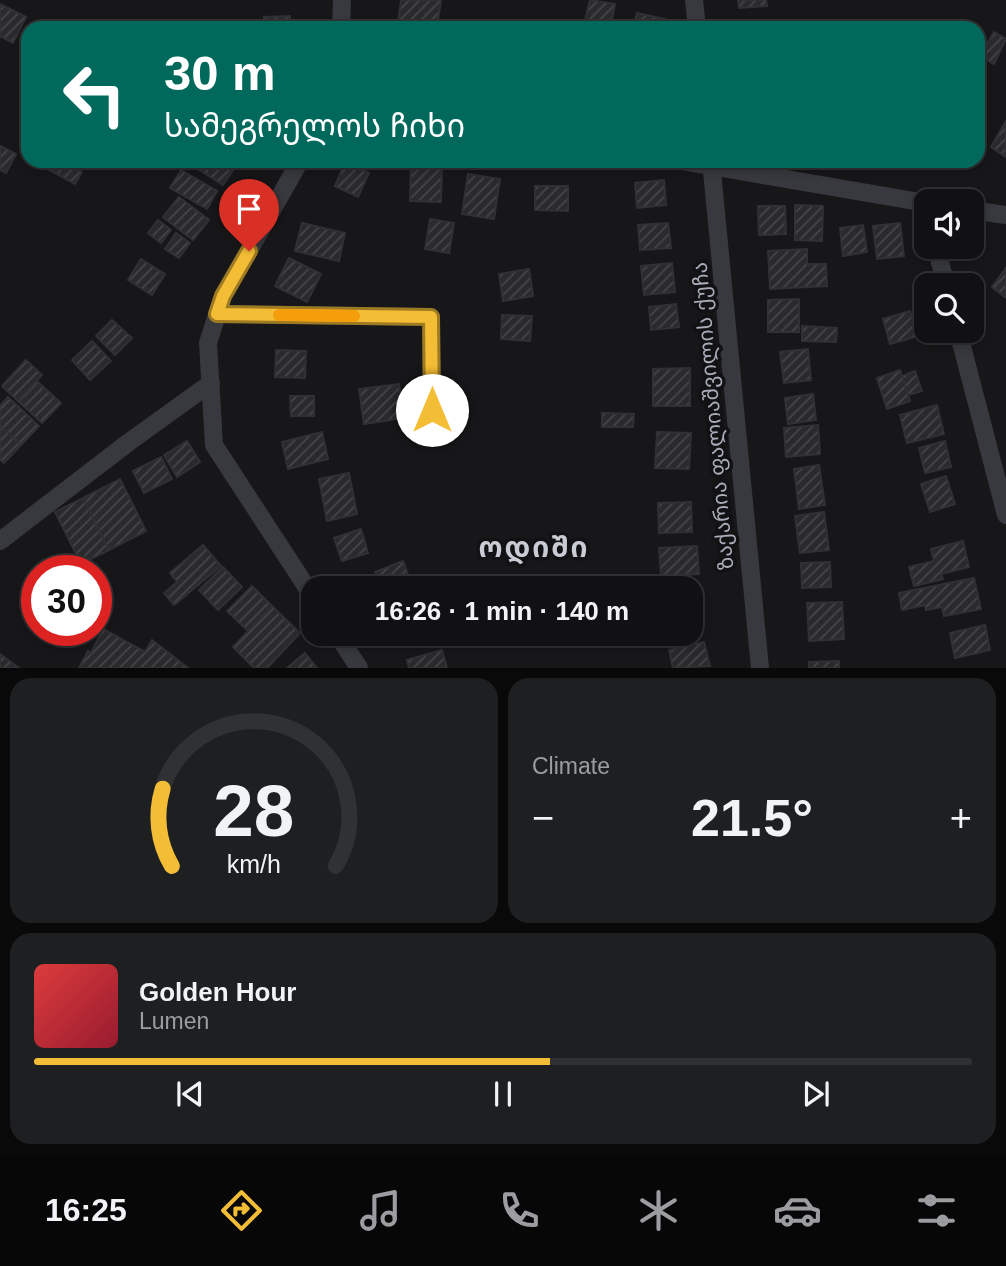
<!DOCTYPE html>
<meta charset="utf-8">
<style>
:root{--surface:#111113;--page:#1e1f21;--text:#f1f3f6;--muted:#9c9da0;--line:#303133;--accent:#f3bd35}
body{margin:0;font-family:Arial,"Noto Sans Georgian",sans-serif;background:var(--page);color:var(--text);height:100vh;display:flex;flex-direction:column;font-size:26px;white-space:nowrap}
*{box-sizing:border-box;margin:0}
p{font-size:23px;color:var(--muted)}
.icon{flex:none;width:38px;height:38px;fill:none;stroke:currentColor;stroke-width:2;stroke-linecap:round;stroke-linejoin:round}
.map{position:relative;height:668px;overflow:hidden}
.details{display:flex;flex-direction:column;gap:10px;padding:10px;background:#09090a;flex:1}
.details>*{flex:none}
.banner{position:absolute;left:21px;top:21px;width:964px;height:147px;border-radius:21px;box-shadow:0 4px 10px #0003,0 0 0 2px var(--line);background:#00695c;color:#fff;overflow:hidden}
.fabs{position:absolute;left:914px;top:189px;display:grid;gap:14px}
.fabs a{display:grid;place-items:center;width:70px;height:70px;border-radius:14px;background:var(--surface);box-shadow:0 4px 10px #0003,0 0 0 2px var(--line);font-size:35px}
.speed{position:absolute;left:21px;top:555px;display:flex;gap:14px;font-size:35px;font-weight:700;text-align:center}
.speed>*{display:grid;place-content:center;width:91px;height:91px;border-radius:50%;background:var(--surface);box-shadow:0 4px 10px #0003,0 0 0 2px var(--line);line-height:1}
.speed .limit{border:10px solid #d22;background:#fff;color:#111}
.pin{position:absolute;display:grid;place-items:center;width:60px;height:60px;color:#fff;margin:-72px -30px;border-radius:50% 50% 50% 0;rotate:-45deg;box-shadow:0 0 7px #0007}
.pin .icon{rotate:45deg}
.me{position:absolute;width:77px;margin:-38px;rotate:0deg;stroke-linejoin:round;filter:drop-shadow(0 0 5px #0008)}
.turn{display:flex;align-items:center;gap:24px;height:147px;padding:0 28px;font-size:32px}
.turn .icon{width:91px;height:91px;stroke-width:2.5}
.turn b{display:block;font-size:49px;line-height:60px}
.big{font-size:52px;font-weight:600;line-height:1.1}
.details .card{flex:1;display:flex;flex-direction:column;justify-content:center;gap:10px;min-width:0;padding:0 24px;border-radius:21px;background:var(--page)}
.details .dial{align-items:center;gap:0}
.dial svg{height:182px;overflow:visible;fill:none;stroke:var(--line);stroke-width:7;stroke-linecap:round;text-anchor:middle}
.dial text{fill:var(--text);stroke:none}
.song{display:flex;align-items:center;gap:21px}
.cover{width:84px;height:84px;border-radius:10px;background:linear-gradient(135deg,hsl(0 70% 55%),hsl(350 70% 35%))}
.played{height:7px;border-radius:4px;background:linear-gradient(90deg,var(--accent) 55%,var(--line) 55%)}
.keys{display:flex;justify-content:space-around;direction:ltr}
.heat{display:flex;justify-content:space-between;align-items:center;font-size:38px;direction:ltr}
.details .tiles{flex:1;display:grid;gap:10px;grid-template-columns:1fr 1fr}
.card:last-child{grid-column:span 2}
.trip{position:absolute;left:301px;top:576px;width:402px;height:70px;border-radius:21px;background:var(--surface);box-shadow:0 4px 10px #0003,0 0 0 2px var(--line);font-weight:600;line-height:70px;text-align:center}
.dock{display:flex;height:112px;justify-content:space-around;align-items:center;background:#070708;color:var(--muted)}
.dock .icon{width:49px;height:49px}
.dock .selected{color:var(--accent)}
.dock b{font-size:32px;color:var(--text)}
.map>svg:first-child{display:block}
</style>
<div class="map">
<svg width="1006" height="668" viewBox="0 0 1006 668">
<defs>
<pattern id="building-hatch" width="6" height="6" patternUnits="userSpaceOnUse" patternTransform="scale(1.75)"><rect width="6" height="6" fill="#2a2a2d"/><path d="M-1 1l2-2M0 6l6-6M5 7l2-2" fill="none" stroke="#464649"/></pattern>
</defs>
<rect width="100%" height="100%" fill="#171719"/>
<!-- building -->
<path fill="url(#building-hatch)" stroke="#313135" stroke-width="2" d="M401,0H441L437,28L398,23Z
M590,0L615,4L610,28H583Z
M738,0H766L767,6L739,8Z
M0,4L26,17L13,43L0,36Z
M637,13L665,19L663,28H633Z
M290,16V28H264V17Z
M493,22L520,28H492Z
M994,32L1006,39L994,64L980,56Z
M1006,121V157L991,147Z
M0,146L16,154L6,173L0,170Z
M45,161H62L82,172L75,184L42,166Z
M192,161H232L237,164L223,185L190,164Z
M411,161H442L441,202L410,201Z
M345,162L369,173L358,197L335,186Z
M181,170L217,191L207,209L170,188Z
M468,174L500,179L494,219L462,214Z
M664,180L666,205L637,208L635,183Z
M535,186H568V211L535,210Z
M179,197L209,220L193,240L163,217Z
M795,205L823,206L822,241L795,240Z
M758,206H785L786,234L759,235Z
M430,219L454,223L449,253L425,249Z
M158,220L171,230L161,243L148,233Z
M302,223L345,233L339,261L295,251Z
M668,223L671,248L640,250L638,225Z
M900,223L904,256L877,259L873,226Z
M863,225L867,252L843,256L840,228Z
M176,233L190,243L179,258L165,249Z
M807,249V264H826L827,286L770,289L768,251Z
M289,258L321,274L307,302L275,286Z
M141,259L165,274L152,295L128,280Z
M672,263L675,292L644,295L641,266Z
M1006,268V298L992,287Z
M529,269L533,296L503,301L499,274Z
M799,299V332H768V300Z
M676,304L679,327L651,330L649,307Z
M910,311L918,336L890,344L883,319Z
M502,315L532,316L530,341L501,339Z
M112,320L132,338L115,355L96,336Z
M802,326L837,328L836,342L802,341Z
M92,341L111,361L90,380L72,360Z
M808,349L811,380L784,383L780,352Z
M276,350L306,351L305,378L275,377Z
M26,360L42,375L18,401L2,386Z
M690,368V406H653V369Z
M900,370L910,401L887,409L877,378Z
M915,371L922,391L908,395L902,376Z
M37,381L61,403L42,423L18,401Z
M399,384L404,418L364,424L359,389Z
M813,394L816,420L788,424L785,398Z
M290,396H314V416H291Z
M8,397L39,426L21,445L0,425V406Z
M937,405L944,434L907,443L900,415Z
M602,413L634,414L633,427H602Z
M0,425L21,445L4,463L0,460Z
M818,425L820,454L786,457L784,428Z
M322,432L328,459L288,469L282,442Z
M657,432L691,433L689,469L655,468Z
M187,441L200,462L177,477L164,455Z
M945,441L951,467L925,473L919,448Z
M161,457L172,479L144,493L133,471Z
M819,465L825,505L799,509L794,469Z
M349,473L357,514L327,521L319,479Z
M946,476L955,504L930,512L921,484Z
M120,479L146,531L109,550L83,498Z
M83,498L109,550L81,564L55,512Z
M691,502L692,532L659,533L658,503Z
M824,512L829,550L800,553L795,516Z
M361,529L368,553L342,561L334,538Z
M963,541L969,567L941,574L943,579L914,586L909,567L934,561L931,549Z
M203,545L221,566L174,605L164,593L177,582L170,573Z
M697,546L699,574L661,576L659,548Z
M403,561L413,588H381L375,572Z
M830,562L831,587L802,588L801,563Z
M223,567L242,587L218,610L199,590Z
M974,578L981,609L944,616L942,607L926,610L925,605L902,610L899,593Z
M252,586L272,606L248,631L227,611Z
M691,589H697L699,618L691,619Z
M842,602L844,639L809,641L807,603Z
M272,606L300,633L267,668H254L233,647Z
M985,625L990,650L955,658L950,633Z
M103,629L145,652L152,640L188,668H79L88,651L91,653Z
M394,634H428V639L395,644Z
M704,642L710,666L673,668L669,650Z
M442,650L447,668H409L407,660Z
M305,653L317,668H287Z
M0,654L19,668H0Z
M839,661V668H809V662Z"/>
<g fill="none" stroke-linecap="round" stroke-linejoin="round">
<!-- street -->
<path stroke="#38393e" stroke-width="18" d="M694,0L697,28
M341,28L342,0
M300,161L223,296L208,343L214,445L313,597
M681,161L926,203
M711,161L760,668
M971,210L1006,215
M936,247L946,285
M217,314L431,317L432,410
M958,331L1006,515
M0,541L129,442L211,383
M337,634L359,668"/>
</g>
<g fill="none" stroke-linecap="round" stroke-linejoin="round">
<defs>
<path id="route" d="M249,251L223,296L217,314L431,317L432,410"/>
</defs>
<!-- route casing -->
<use href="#route" stroke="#9e7b22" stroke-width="18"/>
<!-- route -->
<use href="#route" stroke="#f3bd35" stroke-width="12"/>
<!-- slow -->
<path stroke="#f59e0b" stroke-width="12" d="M279,315L354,316"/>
</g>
<g text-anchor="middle" stroke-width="7" stroke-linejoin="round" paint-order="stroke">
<!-- street labels -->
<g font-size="21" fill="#a9adb9" stroke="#121214">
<text transform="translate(713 416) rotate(-95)" y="7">ზაქარია ფალიაშვილის ქუჩა</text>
</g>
<!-- district labels -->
<g font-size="28" font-weight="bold" letter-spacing="2" fill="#caccd5" stroke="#121214">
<text x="534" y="557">ოდიში</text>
</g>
</g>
</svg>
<div class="fabs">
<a><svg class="icon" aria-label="sound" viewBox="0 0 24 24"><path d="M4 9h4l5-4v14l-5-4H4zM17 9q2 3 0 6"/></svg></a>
<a><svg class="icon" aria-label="search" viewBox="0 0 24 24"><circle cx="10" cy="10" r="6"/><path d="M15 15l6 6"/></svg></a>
</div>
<div class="speed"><div class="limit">30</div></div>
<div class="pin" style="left:249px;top:251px;background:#d93025"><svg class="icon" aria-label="arrive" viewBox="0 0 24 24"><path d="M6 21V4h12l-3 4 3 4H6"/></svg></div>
<svg class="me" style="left:432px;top:410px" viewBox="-20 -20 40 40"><circle r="19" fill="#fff"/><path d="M0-13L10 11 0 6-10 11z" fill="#f3bd35"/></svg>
<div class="trip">16:26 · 1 min · 140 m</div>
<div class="banner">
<div class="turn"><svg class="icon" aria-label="left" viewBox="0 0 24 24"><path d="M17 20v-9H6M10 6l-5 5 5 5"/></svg><div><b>30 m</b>სამეგრელოს ჩიხი</div></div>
</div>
</div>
<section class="details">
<div class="tiles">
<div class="card dial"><svg viewBox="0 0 100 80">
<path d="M14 69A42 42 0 1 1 86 69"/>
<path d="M14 69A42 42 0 0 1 10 35" stroke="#f3bd35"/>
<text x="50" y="56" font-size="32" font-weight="700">28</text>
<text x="50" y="72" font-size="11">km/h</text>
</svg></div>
<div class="card"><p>Climate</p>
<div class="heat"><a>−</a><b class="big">21.5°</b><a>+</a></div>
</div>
<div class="card">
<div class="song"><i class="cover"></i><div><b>Golden Hour</b><p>Lumen</p></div></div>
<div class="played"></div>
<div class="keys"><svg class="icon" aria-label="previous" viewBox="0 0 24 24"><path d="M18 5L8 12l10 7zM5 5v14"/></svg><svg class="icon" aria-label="pause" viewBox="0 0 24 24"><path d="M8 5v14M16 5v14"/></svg><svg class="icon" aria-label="next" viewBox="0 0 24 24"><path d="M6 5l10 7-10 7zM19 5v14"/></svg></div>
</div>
</div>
</section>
<nav class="dock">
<b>16:25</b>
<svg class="icon selected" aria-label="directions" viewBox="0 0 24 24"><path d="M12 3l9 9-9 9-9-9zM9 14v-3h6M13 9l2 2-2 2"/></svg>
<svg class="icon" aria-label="music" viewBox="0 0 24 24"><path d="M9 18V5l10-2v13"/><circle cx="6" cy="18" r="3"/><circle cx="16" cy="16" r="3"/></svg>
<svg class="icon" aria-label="phone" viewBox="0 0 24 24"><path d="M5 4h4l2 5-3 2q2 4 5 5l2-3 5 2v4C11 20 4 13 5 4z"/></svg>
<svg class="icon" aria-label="climate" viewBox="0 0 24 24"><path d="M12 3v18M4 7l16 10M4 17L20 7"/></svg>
<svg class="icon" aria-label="car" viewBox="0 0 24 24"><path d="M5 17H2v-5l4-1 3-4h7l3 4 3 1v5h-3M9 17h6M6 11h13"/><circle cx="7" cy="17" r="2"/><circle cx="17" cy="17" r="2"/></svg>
<svg class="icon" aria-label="filters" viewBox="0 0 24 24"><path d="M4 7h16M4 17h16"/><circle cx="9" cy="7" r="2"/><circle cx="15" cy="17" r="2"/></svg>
</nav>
